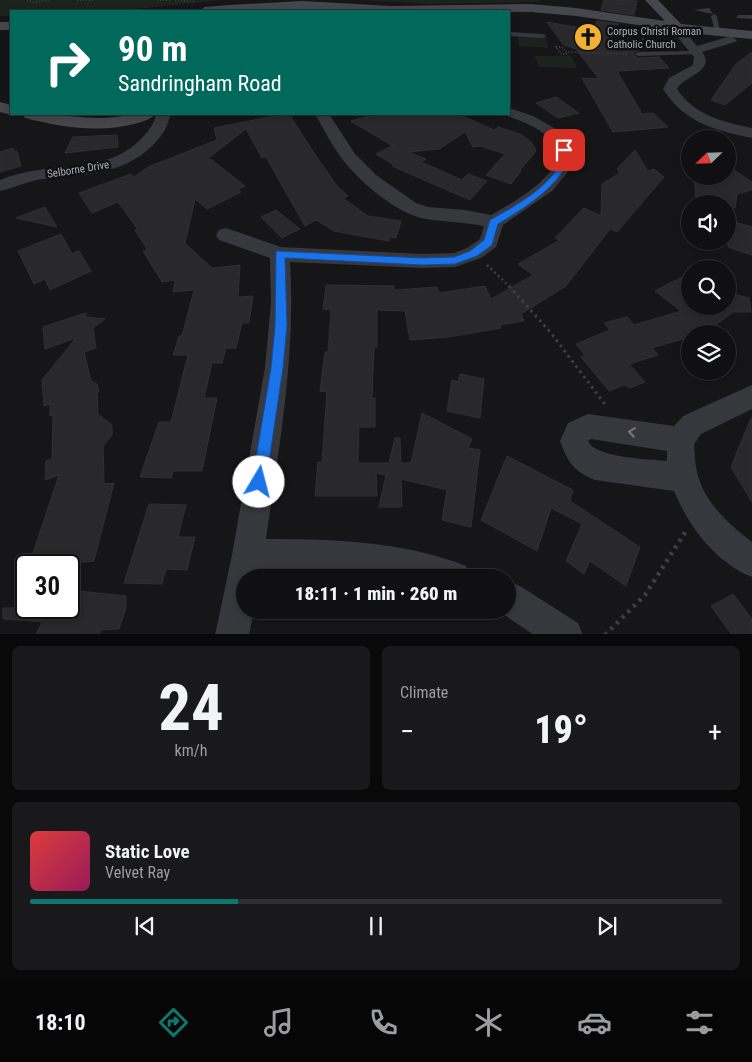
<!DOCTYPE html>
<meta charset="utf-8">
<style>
:root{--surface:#101012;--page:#19191b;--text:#f1f3f6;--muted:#9c9d9f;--line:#303032;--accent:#0f766e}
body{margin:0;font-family:"Roboto Condensed",sans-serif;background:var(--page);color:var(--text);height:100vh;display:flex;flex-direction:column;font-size:19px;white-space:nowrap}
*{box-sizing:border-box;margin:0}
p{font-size:16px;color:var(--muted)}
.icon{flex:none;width:28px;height:28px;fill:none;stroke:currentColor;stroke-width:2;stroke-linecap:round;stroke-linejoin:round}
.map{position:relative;height:634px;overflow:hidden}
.drawer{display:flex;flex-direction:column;gap:12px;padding:12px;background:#09090a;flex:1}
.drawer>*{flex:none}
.hud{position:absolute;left:10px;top:10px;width:500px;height:105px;border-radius:0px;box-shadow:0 2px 8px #0003,0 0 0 1px var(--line);background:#00695c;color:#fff;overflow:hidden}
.needle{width:32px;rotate:247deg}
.controls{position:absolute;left:681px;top:130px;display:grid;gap:10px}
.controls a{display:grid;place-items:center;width:55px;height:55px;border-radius:50%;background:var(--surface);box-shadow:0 2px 8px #0003,0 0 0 1px var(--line);font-size:25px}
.speed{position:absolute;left:15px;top:554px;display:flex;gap:10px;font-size:25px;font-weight:700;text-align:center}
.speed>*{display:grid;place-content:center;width:65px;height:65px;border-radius:50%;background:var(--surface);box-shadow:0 2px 8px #0003,0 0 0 1px var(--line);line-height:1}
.speed .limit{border:2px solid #111;border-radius:8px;background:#fff;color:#111}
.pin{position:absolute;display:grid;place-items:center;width:42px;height:42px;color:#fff;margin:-21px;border-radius:10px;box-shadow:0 2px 8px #0006}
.me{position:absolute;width:55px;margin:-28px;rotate:8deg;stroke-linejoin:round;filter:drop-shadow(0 0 4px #0008)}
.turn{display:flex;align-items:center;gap:18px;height:105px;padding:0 25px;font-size:22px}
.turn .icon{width:65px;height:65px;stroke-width:2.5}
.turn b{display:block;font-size:35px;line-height:42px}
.big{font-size:38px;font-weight:800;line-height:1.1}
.drawer .widget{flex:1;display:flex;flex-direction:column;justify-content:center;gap:8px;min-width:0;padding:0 18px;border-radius:8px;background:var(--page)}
.drawer .dial{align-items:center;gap:0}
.dial b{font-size:65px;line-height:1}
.song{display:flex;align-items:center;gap:15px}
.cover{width:60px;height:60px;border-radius:8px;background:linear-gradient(135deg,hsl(0 70% 55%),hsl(330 70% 35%))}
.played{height:5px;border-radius:2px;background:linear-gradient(90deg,var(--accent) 30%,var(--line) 30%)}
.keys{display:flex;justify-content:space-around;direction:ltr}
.heat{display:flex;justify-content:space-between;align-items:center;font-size:28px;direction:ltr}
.drawer .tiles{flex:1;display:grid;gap:12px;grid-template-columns:1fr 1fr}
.widget:last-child{grid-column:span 2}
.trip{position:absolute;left:236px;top:569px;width:280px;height:50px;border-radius:25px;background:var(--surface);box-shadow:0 2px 8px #0003,0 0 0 1px var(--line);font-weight:800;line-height:50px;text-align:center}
.tab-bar{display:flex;height:80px;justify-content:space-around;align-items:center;background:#060607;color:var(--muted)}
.tab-bar .icon{width:35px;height:35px}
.tab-bar .on{color:var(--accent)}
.tab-bar b{font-size:22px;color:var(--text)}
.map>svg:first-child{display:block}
</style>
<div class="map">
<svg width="752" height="635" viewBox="0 0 752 635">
<rect width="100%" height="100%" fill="#161618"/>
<!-- green -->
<path fill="#1c231d" d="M0,0H223L116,11H11V16H0Z
M353,0H540L539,2L432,4Z
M518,35L546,36L548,48L519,46Z
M535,56H571L577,68L539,67Z"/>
<!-- building -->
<path fill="#29292c" stroke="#303034" d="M604,0L637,1L634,15L601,10Z
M597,21L619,24L609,25V49L639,50L633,53L637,58L659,57L669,68L617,71L642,114L653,113L668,127L613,132L582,78L599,79L576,49L564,45L547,22L581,28H594Z
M752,52V83L725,105L711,100L736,64Z
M556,97L579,113L558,118L536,103Z
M284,114H289L316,156L337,186L348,196L343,198L368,216L401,221L396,238L390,237L389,241L334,231L316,220L305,226L266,157L262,158L246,129L207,159L212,160L245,186L238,189L241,192L207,209L195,199L185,243L212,268L240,265L238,297L253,296L249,323H242L236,348H226L222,363H212L204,398H217L202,471H173L171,478L140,477L159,422H171L188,355H173L179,336H182L194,290L173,292L175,280L162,282L143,251L147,249L135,230L137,228L118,202L92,213L79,193L131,174L134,177L148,167L217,140L214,128Z
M376,114H458L494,130L498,127L522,135L532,143L536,151L520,170L521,171L511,184L486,175L505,154L481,146L473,147L465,132L439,149L408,152L426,159L421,162L462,180L468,174L487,181L470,200L392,166L394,165L376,154L392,146L396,148L351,121Z
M117,135L118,147L65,153L73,137Z
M13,148L15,152L17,151L21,166L0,172V152Z
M635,150L648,171L654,169L664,177L617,232L610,229L566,286L521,314L524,321L500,325L501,328L449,337L410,340L405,311L377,310V347H374L372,398H375V427H359L358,463H389L395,438H400L401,463H411L422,413L472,439L468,448L480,450L471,527L442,520L447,490L401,479L402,507H379L386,475L376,473L377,496H315L318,462L322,463L327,392L320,391L325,352H328L331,310L323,309L326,285L394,286V290L437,287L439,293L485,286L491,299L533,275L518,264L560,240L555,238L584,208L601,216L602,184L620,173L617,169Z
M728,166L752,182V190L737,194L735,208L728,206V204H718L696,198L694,176H728Z
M45,207L57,227L16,218Z
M276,210L300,229L282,238L261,217Z
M728,220L752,227V255L728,247Z
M61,234L72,254L79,251L91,271L50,290L45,279L34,284L18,251Z
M690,273V306H728V293L749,298L751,312H733L704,334H690V337L652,348L658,355L629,364L645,382L630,388L624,385L609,391L581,357L585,355L576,344L610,330L604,323L627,317L634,325L681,311L655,291Z
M86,313V317L105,319L93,328L96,348L84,352L91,381L97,384L99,391L97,394L98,414L112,425V435L103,446L104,484L114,483L94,561L52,565H29L59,475L45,480L46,461L52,459L53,415L50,416V404L44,406L42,380L76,338L45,349L43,327Z
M460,374L484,379L480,418L447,411L452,380L458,382Z
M751,418H752V502L731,467Z
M507,456L573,490L570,501L640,547L626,586L590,561L584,574L566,561L582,524L551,508L537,551L481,520Z
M149,504L186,505L178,537H195L187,570L166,569L162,584L124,583Z
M69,590L126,596V608L119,629L101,630L99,635H36L42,622L3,619V608H69Z
M733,594L752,619V635H732L711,606Z"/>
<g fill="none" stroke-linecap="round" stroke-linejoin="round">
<!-- path-far3 -->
<path stroke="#3d3f44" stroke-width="2" stroke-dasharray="1 2" stroke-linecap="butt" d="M27,0L33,2L51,0
M77,0H95
M157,0H170
M175,0L196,2
M645,42L643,39L650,42
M555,46L561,54H568
M556,47H562L566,52L627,54"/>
<!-- path-far2 -->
<path stroke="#3d3f44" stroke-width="2.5" stroke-dasharray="2 3" stroke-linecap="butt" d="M487,265L510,287"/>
<!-- path-far1 -->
<path stroke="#3d3f44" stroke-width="3" stroke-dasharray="2.5 4" stroke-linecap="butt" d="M509,286L551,333L607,407"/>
<!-- path -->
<path stroke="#3d3f44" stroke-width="4.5" stroke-dasharray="3 5" stroke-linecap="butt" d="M605,635L645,595L686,531"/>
<!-- lane -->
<path fill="#37383d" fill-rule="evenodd" d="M709,8L713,14L694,10Z
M714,14L717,16L720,33L715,32L711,16Z
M738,15H752V19L736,18Z
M509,32L543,34L546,36L543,38L509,36Z
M697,51L699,52V54L638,56L635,54L638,52Z"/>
<!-- street -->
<path fill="#37383d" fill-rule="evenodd" d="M682,32L686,33L697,46L731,36L737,40L735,42L702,52C717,71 683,76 677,89C694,115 723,122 752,128V138C714,130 685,123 663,89L669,78L693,65L694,57L676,35Z
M509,108L533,116L556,129L571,148L573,161L567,173L552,191L503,225L496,247L481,258L455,267L422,268L290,262C296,355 279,447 266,539C332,539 403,541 466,566L470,578H379L335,571H261L260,578H245V610H254L249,635H215L232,555L265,368L271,303L270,258L219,240L216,235L219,230L226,228L281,247L422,254L454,253L467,248L480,239L484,226C464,222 445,222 426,219C397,214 361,183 343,160C332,146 324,129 315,114H329L355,154L376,175L416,203L428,207L465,210L491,215C547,184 599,145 504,115L503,114H509Z
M156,114H170C169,125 162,136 154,144C121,178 80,173 37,180C24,183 13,188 0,191V180C12,175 25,172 38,170C74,164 112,168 140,140C148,132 154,125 156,114Z
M752,385V409L701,434L694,444C695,455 695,468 699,479C707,505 731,526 752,542V577C715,562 689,527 674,491L595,480C573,471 568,462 560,441L568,423L588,414L674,426L683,416ZM591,439L667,451V461C649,459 595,458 588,441Z
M508,581L520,586L578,623L583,635H534L497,610H508Z"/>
<!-- secondary -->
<path fill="#45474d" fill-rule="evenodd" d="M645,0H658L681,24L752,31V39L687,33L680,36L675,35L672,30L576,16L531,12L366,11L302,9L199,11L205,7L229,5L302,1L391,6L531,4L576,8L665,21Z
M0,22H11V30H0Z
M0,102L11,105V114H17L11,115L0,112Z
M22,114C48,112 74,118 100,118C119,118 136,113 155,114C151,120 141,122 134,124C98,133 61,127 25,118Z"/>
</g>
<!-- one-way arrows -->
<defs><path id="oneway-chevron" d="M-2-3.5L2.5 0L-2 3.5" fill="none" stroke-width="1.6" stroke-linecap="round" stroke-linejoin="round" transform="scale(1.25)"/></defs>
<use stroke="#757881" href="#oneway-chevron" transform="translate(632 432) rotate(-172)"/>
<!-- route -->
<path fill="#1a73e8" stroke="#114b97" d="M561,148H567L570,160C554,190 526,207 498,224L492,245L477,256L455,264L422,265L285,258L287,326L283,368L266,482L264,488L259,490L254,488L252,482L271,368L275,326L276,251L422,258L454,257L470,251L484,240L490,220C513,207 549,188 560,163C562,158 560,153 561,148Z"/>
<!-- icons -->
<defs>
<symbol id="church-disc" viewBox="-11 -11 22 22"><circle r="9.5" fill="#f2b134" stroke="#111113"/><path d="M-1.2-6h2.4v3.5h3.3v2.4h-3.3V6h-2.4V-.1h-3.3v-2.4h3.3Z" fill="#111"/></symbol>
</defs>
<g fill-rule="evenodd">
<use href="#church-disc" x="572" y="21" width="32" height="32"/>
</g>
<g text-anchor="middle" stroke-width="5" stroke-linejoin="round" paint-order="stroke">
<!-- far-poi labels -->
<g font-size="11" fill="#a8adb8" stroke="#111113" text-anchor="start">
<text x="607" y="35">Corpus Christi Roman<tspan x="607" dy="13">Catholic Church</tspan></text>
</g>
<!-- far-street labels -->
<g font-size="11" fill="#a8adb8" stroke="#111113">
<text transform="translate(78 169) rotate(-9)" y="4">Selborne Drive</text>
</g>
</g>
</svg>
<div class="controls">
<a><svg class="needle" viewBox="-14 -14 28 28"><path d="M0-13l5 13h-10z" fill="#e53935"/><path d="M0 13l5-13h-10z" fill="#9c9d9f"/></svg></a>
<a><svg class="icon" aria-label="sound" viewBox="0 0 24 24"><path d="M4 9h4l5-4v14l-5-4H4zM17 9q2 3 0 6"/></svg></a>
<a><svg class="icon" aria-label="search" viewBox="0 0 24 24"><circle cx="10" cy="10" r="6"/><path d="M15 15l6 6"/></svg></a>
<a><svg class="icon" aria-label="layers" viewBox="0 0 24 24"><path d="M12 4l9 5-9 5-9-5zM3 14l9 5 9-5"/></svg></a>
</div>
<div class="speed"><div class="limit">30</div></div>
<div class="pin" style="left:564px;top:150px;background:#d93025"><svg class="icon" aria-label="arrive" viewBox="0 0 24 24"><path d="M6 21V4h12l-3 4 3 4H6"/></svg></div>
<svg class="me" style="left:259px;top:482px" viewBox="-20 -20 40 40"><circle r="19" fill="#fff"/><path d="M0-13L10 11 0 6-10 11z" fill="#1a73e8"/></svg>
<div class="trip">18:11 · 1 min · 260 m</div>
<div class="hud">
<div class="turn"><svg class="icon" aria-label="right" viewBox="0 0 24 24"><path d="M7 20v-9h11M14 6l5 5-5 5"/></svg><div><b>90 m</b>Sandringham Road</div></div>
</div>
</div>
<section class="drawer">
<div class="tiles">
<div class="widget dial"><b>24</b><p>km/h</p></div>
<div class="widget"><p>Climate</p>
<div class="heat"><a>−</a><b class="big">19°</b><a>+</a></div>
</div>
<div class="widget">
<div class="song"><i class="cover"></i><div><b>Static Love</b><p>Velvet Ray</p></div></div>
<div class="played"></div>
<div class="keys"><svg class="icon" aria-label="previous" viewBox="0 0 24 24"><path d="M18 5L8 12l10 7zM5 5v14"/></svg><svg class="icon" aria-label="pause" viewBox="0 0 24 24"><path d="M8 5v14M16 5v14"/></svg><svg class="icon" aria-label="next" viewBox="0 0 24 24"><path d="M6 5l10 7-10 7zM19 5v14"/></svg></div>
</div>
</div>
</section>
<nav class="tab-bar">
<b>18:10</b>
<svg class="icon on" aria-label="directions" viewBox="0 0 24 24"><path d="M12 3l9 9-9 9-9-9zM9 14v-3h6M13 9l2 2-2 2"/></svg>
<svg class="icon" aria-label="music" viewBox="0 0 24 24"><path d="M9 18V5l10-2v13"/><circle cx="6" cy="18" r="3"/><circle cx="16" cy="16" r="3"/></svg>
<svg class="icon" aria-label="phone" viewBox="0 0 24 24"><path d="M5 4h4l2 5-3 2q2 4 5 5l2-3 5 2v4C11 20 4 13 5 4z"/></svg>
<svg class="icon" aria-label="climate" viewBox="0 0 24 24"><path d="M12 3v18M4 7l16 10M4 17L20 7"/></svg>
<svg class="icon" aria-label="car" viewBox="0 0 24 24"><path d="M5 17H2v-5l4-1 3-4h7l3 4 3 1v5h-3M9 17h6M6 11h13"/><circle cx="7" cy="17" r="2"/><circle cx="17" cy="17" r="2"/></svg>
<svg class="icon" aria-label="filters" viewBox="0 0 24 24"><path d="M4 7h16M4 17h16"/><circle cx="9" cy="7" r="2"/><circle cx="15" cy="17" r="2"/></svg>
</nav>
